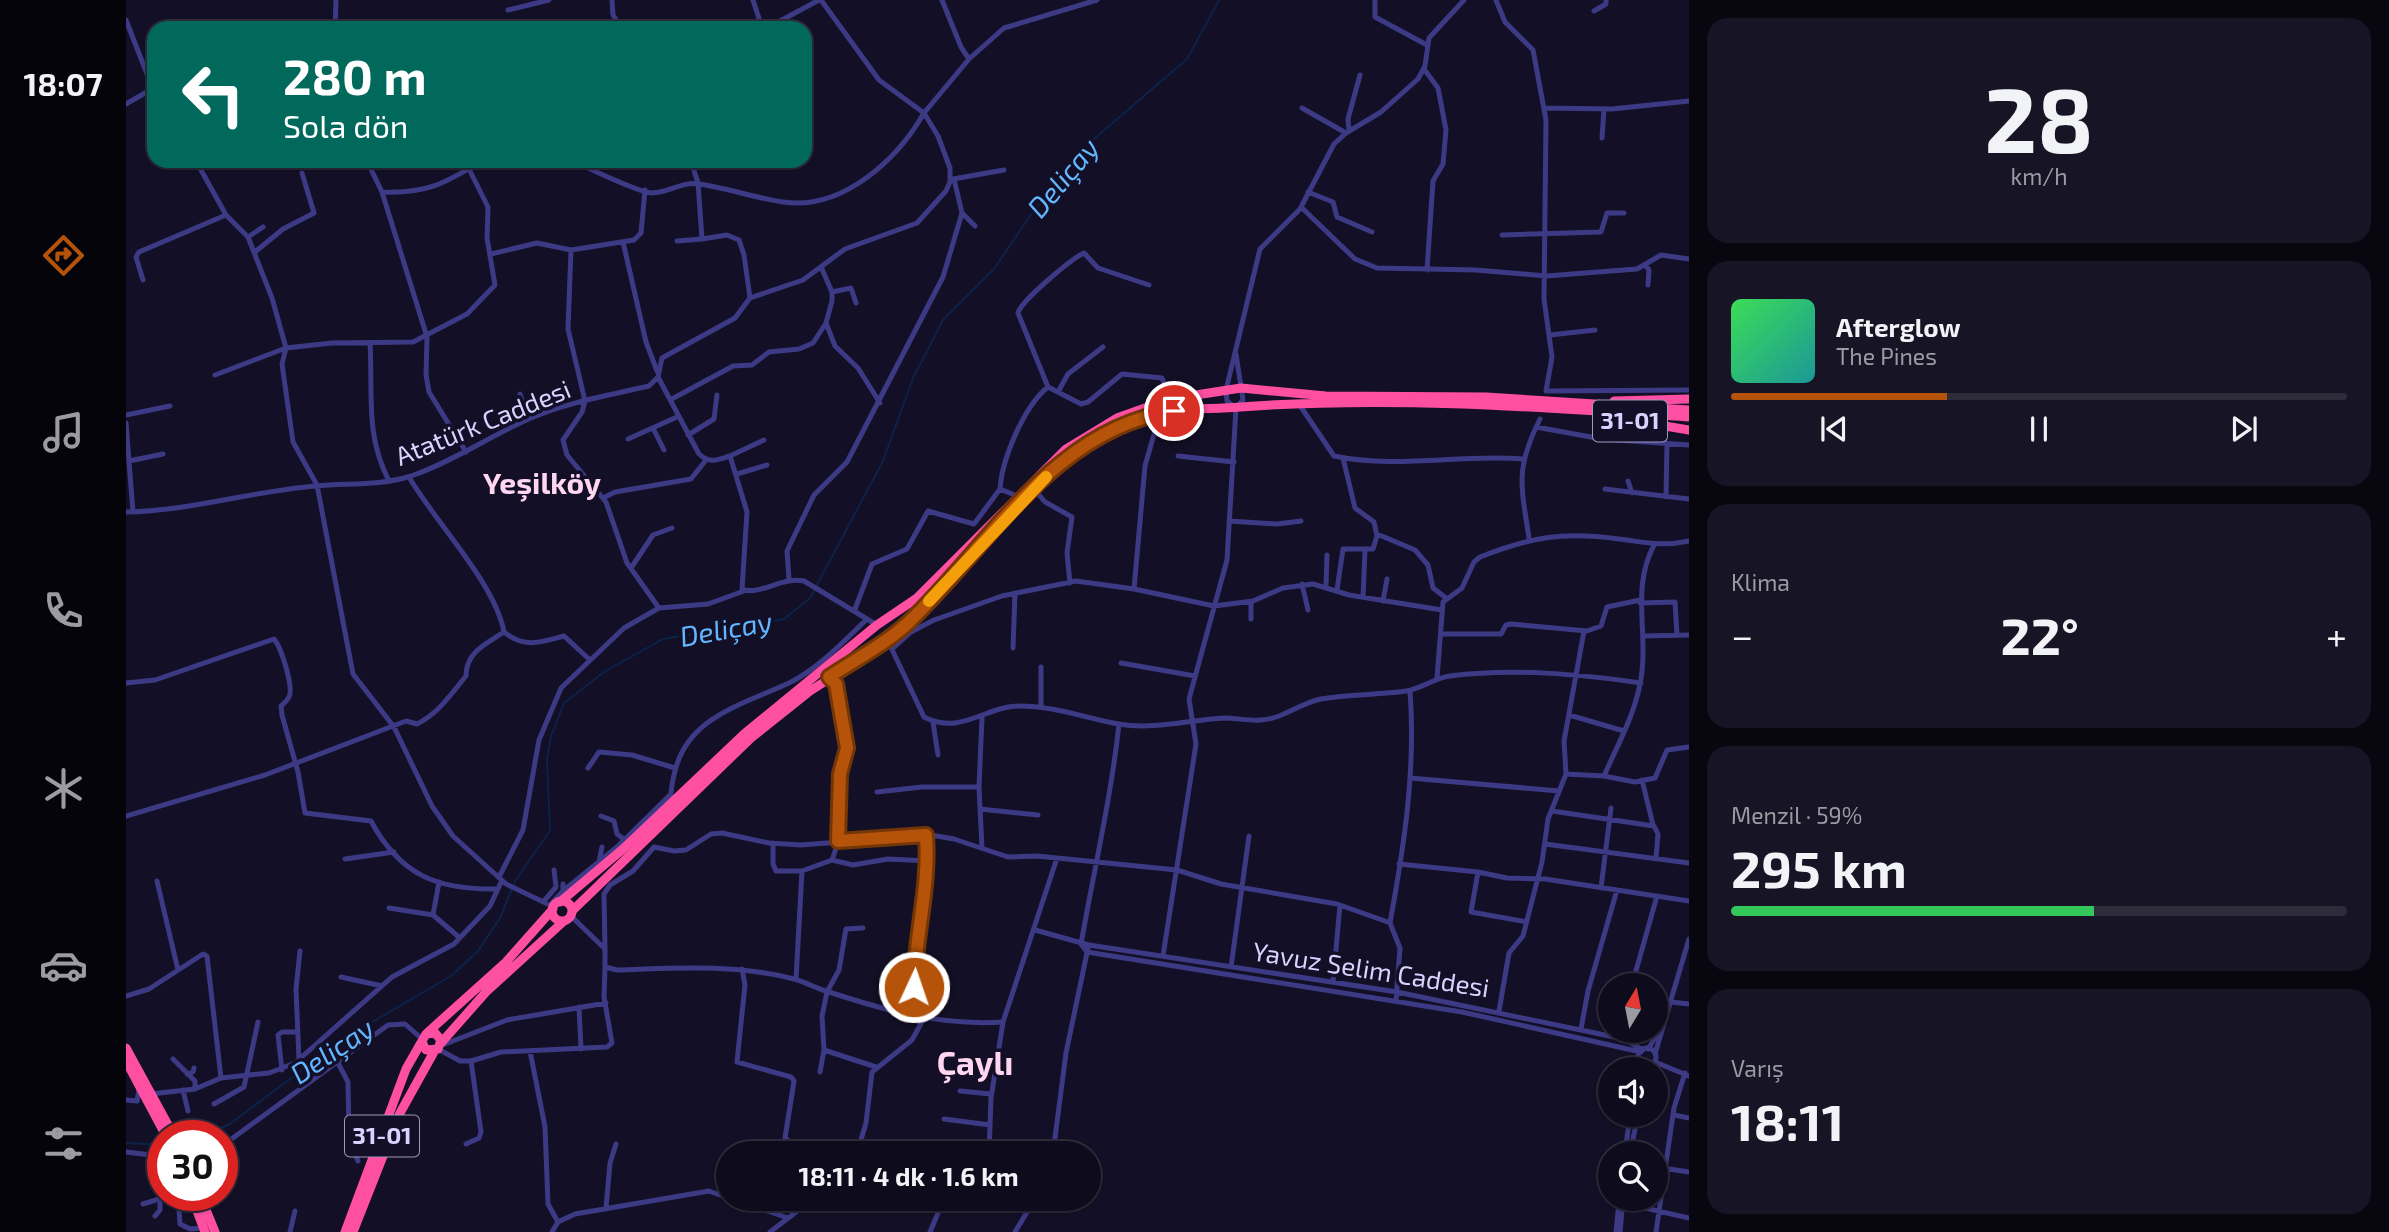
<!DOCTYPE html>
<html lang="tr">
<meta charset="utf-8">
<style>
:root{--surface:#0e0b1c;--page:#171425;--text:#f1f3f6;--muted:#9b9ba3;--line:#2e2b3b;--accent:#b45309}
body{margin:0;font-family:"Exo 2",sans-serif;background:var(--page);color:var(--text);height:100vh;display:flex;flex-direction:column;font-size:26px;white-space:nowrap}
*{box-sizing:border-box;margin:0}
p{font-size:23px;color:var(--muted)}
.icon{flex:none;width:38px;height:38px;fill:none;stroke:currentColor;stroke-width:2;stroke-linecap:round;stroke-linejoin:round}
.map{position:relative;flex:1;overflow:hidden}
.sheet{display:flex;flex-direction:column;gap:18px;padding:18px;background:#08060f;width:700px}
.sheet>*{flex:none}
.hud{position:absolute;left:21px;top:21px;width:665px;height:147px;border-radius:21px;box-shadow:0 2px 5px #0004,0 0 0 2px var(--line);background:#00695c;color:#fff;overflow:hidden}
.needle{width:46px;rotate:10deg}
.tools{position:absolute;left:1472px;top:973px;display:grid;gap:14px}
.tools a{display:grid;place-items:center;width:70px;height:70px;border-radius:50%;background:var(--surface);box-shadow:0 2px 5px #0004,0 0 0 2px var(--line);font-size:35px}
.speed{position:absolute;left:21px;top:1120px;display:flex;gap:14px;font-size:35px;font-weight:700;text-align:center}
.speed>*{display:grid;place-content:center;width:91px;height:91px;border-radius:50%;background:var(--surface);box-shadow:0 2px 5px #0004,0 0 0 2px var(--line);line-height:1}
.speed .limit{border:10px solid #d22;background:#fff;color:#111}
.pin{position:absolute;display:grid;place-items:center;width:60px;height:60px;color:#fff;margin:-30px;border:4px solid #fff;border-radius:50%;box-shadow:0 2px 7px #0007}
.me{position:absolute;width:77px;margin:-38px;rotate:3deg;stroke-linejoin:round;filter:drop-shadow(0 0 5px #0008)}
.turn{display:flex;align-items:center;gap:24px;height:147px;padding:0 21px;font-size:32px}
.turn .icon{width:91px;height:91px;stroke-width:2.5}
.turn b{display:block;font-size:49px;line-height:60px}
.big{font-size:52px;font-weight:700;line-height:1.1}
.sheet .tile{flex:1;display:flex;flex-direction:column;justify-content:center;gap:10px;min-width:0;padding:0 24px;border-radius:21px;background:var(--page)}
.sheet .dial{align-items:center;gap:0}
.dial b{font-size:91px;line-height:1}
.song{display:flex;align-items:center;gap:21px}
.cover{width:84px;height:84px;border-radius:10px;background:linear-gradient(135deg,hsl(130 70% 55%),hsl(180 70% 35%))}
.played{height:7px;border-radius:4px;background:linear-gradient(90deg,var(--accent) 35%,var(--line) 35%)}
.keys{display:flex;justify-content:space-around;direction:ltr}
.heat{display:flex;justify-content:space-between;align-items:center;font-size:38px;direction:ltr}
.charge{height:10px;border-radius:5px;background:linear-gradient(90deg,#34c759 59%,var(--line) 0)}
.trip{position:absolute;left:590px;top:1141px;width:385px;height:70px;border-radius:35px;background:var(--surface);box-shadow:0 2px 5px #0004,0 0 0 2px var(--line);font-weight:700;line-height:70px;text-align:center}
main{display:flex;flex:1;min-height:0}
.tabs{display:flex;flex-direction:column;width:126px;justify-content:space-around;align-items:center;background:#06040b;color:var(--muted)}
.tabs .icon{width:49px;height:49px}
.tabs .on{color:var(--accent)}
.tabs b{font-size:32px;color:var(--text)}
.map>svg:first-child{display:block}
</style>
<main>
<nav class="tabs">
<b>18:07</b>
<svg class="icon on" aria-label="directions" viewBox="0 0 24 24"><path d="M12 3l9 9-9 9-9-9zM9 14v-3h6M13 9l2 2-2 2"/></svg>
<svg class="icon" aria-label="music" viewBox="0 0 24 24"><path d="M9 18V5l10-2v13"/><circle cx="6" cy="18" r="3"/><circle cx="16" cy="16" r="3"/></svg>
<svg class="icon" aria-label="phone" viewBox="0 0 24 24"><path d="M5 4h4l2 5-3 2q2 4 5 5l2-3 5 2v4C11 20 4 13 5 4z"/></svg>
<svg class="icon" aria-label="climate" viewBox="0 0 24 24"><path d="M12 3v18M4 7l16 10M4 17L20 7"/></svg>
<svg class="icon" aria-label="car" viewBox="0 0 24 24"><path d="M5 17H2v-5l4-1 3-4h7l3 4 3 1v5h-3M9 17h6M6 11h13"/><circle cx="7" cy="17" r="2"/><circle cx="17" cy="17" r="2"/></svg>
<svg class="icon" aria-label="filters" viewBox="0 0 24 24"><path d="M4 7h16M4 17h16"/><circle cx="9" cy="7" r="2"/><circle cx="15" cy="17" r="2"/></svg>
</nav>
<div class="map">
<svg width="1563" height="1232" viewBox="0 0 1563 1232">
<rect width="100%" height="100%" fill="#130f26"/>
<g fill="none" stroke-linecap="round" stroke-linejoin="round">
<!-- stream -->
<path stroke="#0c2248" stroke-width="2" d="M76,1136L104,1124L219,1038L325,976L352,951L374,918L389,881L424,831L421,759L425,736L438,703L478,672L537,639L658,619L684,598L757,461L787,378L817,320L868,269L910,207L968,139L1061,59L1093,0
M0,1143L37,1145"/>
<!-- minor -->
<path stroke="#3d3a85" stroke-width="5" d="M486,0L487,15L495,28
M627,0L636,28
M816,0L835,47L843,59
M1370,0L1379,22L1407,50L1420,120L1418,299L1426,357L1420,391L1563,390
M1249,1V17L1301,45
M382,10L423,0
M1468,11L1480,4V0
M0,20L28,92
M209,28L210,0
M641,28L693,0
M1298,69L1312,88L1320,130L1317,164L1307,181L1301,270
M0,104L26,89
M1176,108L1220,133
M1418,108L1486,109L1563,101
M1223,131L1222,119L1234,75
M1476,138L1478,109
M70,161L100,215L122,237L146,298L160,348L156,364L167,442L191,485L227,674L268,727L306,806L327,836L380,884L428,907
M241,161L256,192L301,337L300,375L303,392L340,452
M446,161C464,168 510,192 526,193C542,193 557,181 573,184C601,188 629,198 657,202C716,211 771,160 798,113L753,80L695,0
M565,161L572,183L576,239L601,235L613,240L618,255L624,298
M827,179L878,170
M256,192C302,194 319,183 356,161
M1182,192L1207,202L1211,217L1246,232
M1175,207L1229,259L1251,268L1350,270L1420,276L1511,269L1535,255L1563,259
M836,213L849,226
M1376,235L1475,232L1481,213H1498
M122,237L137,227
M551,241L576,239
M497,242L520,342L531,371
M445,250L442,329L459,401L456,412L437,440L441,455L480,502L501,563L533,608
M129,252L157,229L188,213L176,173
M365,254L411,243L445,250L508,240L515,233L519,190
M1520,266L1523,270L1522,285
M17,280L10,257L13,252L100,215
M1023,285L972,268L958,253C945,259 895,301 892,313L922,387L955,404L962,402L996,374L1036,378L1044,399
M706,292L725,288L730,303
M700,323L709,346L732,368L754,403
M1424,335L1469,330
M244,343C247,394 239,435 263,481
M89,375L160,348L206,343L287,342L341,314L369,285L361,238L362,207L344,171
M532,377L573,454C584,464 591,460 604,456L621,512L616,589C634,596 657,576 678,581L751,625
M932,392L942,374L977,347
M394,394L403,419
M544,400L607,366L626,365L643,352L673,349L687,343L700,323L706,301V292L696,269
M1173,404L1208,456C1270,469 1334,454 1396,459
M1107,406L1101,401L1100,390L1134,249L1174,209L1208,144L1220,133L1255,112L1292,79L1299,66L1303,38L1338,0
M0,415L44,406
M0,423L7,512
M1410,427L1476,439L1563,445
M528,430L538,450
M562,435L588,419L591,395
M502,439L551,417
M604,456L638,440
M1052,456L1108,462
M3,461L37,454
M611,474L641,465
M283,477C309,522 369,583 378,632C399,649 415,642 438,636L464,660
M1502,481L1506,493
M908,489L919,502L946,517L941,553L944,583
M1479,489L1563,499
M891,496L874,489C876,459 898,406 922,387
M1540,497L1541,443
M477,498L489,492L565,479L580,460
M0,512C64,511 126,491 190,486C222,483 254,486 285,476C328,461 364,436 405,418C442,402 484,395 523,386L532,377L536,358L609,318L624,298L677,280L719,249L791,223L820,191L824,182V168L812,136L798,113L843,59L878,28L971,0
M1103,521L1151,524L1175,521
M1251,534L1289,550L1302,565L1307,588L1320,598
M1403,538C1395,485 1389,469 1414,419
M505,568L527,535L546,528
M663,579L661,551L688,495L721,462L817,277L836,213L828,179
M1176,584L1182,610
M1200,585L1201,555
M1008,589L1019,466L1034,413
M1211,590L1217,549H1247L1251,536L1248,522L1229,508L1217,458
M1237,597L1239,551
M1257,601L1261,579
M1514,603L1549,602L1551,635
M729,609L746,564L781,549L802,511L848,524L874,489
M1125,619V602
M1315,634H1375L1380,625L1385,624L1461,631L1475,626L1481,607L1514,600
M1517,636L1563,635
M762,641L798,717C834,736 860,706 893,706C928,706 959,718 992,724C1029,730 1062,720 1098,718C1111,718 1123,721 1135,720C1157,719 1174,703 1195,699C1223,694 1252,695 1280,691C1295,689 1308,678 1324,676C1387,668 1452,674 1515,683
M887,648L889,593
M766,649L785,632L808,620L876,596L950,581L1008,589L1088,606L1127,601L1157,588L1187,584L1223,595L1316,610
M995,663L1069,676
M1311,678L1317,602L1336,588L1348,562L1354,557C1405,537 1438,531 1493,539C1518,542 1537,547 1563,541
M0,683L29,680L148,639C155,647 168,687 163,697C161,701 158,703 155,706L156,715L172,772L179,813L245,821C274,875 311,890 370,889
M915,707V667
M1443,715L1498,731
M856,718L853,787L856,848
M807,722L812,755
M993,724C985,798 968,870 955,944L961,952L1336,1012L1515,1052
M462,768L473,752L506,755L549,768
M1440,774L1478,776L1509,782L1529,778L1541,750L1563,747
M1478,776C1491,746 1508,716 1514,684C1524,636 1504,590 1528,545
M1284,778L1433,791
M1516,780L1527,825
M751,792L796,787H853
M545,802C544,792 546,784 548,775C560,717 616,705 663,683C692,669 718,641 741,619
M854,809L912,815
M1426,811L1528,826L1532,834L1530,858
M0,816L139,775L280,721L291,724C312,714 325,694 340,676C340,652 360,644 378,632
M475,816L488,821L491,834L499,840
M647,843V864L650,871H676
M1419,844L1563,863
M219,859L268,852
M706,860L727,865L762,859L802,861
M473,862L476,847
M1273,864L1352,872L1381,878L1419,879L1563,901
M1352,872L1345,912L1401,922
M373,877L397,830L413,740L435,688L498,628L533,608L582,604L618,591
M31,881L52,970
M1475,888L1485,808
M437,891L491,847L544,795
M418,901L430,887L428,870
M424,905L437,891V884
M263,908L307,915L313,882
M307,915L334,938
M445,916L479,949V967L491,970C550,968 610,964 668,979C680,982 691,989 703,992C761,1011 815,1026 877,1022
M1264,923C1278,846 1290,770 1284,691
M737,928L720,929L713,970L701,992L696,1016L698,1050L750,1067
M909,930L963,945L1271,992L1498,1039L1517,1050
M479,949L478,894L484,885L507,871L528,847L548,851L560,850L585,834L596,833L643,843L675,845L805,835L828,839L882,857L911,856L1051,870L1095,884L1211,904L1259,921L1264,923L1274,948L1270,1001
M1037,956L1070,744L1063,699L1101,560L1110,408L1117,400L1110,354
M1105,967L1123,836
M616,969L619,985L611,1062L665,1077L668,1081L659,1138L670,1147L690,1153
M215,977L256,986
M670,979L676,871L706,860L715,834L714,774L721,748L710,684L704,678
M1207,982L1214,905
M1506,985L1531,896
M0,996L23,989L77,954L81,956L95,1078
M1545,1002L1563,1004
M453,1007L455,1049
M1373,1011L1383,953L1397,936L1416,862L1422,819L1440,774L1438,741L1458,631
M1455,1029L1462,991L1491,890
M314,1046L381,1020L480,1003
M1512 1057a9 9 0 1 1 18 0a9 9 0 1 1-18 0Z
M312,1049L334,1061H345L375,1052L481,1047L486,1043L478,997L479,967
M1522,1049L1534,1030
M404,1051L419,1127L422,1204L432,1222
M1529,1054L1563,939
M47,1059L69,1081V1089
M173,1060L170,989L174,951
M1529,1062L1563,1076
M212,1063L222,1082L223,1138L232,1161
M156,1070L152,1035L156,1032H171
M694,1072L698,1050
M61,1074L67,1072L68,1068
M57,1090L62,1111
M834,1091L865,1094
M25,1094L69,1089L95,1078L143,1073L169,1063L266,977L328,944L364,906L376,880
M0,1100L11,1101L13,1090
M88,1104L118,1087L132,1022
M1548,1115L1563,1118
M818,1119L864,1125
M340,1144L353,1138L355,1132L345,1061
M96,1146L262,1025L279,1024L296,1039
M0,1152L25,1155L37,1163
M731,1153L740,1123L746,1072L786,1040L798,1018L788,987L792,934L802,876L800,835
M863,1153L865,1098L877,1022L931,858
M927,1153L940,1053L962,948
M1499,1153L1504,1115
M1504,1153L1512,1115
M1530,1167L1563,1172
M52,1195L54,1224L64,1229L77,1228
M606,1199L662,1218
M1493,1202L1563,1218
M17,1204L46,1195
M480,1208L484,1163L490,1144
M29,1216L34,1210V1197
M164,1232L169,1211
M426,1232L432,1222L449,1214L583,1191L602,1198
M644,1232L687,1199
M804,1232L818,1199
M889,1232L909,1199
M1490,1232L1493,1202
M1494,1232L1497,1199
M1530,1232L1548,1108L1559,1073"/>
<!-- highway -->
<path stroke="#ff4fa3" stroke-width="9" d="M1488,401L1563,399
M1486,417L1563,430
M426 911a10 10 0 1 1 20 0a10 10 0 1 1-20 0Z
M434,902L497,849L618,734L751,625L791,598L940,449L991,418L1044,399L1115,388L1200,396L1360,397L1563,410
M446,911L625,738L684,691L762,641L783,622L920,476C950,451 982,429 1019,417C1050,406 1082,410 1114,407C1264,396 1413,407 1563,417
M301,1033L380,962L427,909
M315,1043L360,992L438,921
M0,1048L48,1136
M0,1061L40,1136
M65,1195L79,1232
M74,1195L89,1232
M219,1232L280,1069L300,1034L309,1033L315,1040L312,1049L300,1050L296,1042
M227,1232L274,1113L309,1050"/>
</g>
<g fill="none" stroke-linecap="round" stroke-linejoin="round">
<defs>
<path id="route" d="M788,987C789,936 804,887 800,835L712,841L714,774L721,748L710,684L703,677C730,659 758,645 782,623C862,547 929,427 1048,411"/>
</defs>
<!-- route casing -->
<use href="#route" stroke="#753606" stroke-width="18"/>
<!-- route -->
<use href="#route" stroke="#b45309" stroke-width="12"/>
<!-- slow -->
<path stroke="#f59e0b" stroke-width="12" d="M803,601L920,477"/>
</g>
<g text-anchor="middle" stroke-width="7" stroke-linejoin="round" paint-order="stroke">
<!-- shield labels -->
<g fill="#130f26" stroke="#9e99be" stroke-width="2">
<rect x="1467" y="400.5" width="74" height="41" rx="5"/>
<rect x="219" y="1115.5" width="74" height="41" rx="5"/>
</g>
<g font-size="24" font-weight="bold" fill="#d9d4ff">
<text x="1504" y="429">31-01</text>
<text x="256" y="1144">31-01</text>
</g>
<!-- street labels -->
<g font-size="26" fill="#d9d4ff" stroke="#130f26">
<text transform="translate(357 423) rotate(-22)" y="9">Atatürk Caddesi</text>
<text transform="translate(1245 970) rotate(9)" y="9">Yavuz Selim Caddesi</text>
</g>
<!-- water labels -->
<g font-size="28" font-style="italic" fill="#62b6ff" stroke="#130f26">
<text transform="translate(937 178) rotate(-50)" y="10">Deliçay</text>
<text transform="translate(600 629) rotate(-10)" y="10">Deliçay</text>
<text transform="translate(206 1051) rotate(-34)" y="10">Deliçay</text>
</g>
<!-- quarter labels -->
<g font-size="30" font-weight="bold" fill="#ffd6f0" stroke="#130f26">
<text x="416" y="494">Yeşilköy</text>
</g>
<!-- district labels -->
<g font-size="33" font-weight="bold" fill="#ffd6f0" stroke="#130f26">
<text x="849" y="1075">Çaylı</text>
</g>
</g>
</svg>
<div class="tools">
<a><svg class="needle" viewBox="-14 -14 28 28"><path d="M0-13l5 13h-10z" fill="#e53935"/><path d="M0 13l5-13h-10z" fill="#9b9ba3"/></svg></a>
<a><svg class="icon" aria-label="sound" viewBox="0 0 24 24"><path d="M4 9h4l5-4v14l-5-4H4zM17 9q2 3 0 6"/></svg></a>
<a><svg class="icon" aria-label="search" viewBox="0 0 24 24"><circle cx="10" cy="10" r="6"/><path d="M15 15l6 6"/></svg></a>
</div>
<div class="speed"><div class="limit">30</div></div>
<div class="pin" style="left:1048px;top:411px;background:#d93025"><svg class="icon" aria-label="arrive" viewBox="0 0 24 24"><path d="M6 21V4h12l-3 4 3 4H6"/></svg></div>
<svg class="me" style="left:788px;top:987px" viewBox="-20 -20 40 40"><circle r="17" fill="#b45309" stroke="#fff" stroke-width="3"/><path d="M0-11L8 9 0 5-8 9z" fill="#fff"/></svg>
<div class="trip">18:11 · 4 dk · 1.6 km</div>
<div class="hud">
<div class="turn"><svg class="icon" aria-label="left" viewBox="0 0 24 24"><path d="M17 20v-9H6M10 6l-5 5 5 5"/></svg><div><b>280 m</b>Sola dön</div></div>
</div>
</div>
<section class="sheet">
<div class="tile dial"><b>28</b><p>km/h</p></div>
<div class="tile">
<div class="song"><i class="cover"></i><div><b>Afterglow</b><p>The Pines</p></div></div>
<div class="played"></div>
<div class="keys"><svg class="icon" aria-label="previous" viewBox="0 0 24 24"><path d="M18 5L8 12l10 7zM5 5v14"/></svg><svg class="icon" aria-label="pause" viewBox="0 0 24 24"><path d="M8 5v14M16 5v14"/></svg><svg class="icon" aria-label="next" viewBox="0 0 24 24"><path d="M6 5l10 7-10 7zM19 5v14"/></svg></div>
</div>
<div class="tile"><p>Klima</p>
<div class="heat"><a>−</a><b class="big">22°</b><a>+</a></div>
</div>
<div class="tile"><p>Menzil · 59%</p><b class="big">295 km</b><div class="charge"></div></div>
<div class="tile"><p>Varış</p><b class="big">18:11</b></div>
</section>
</main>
